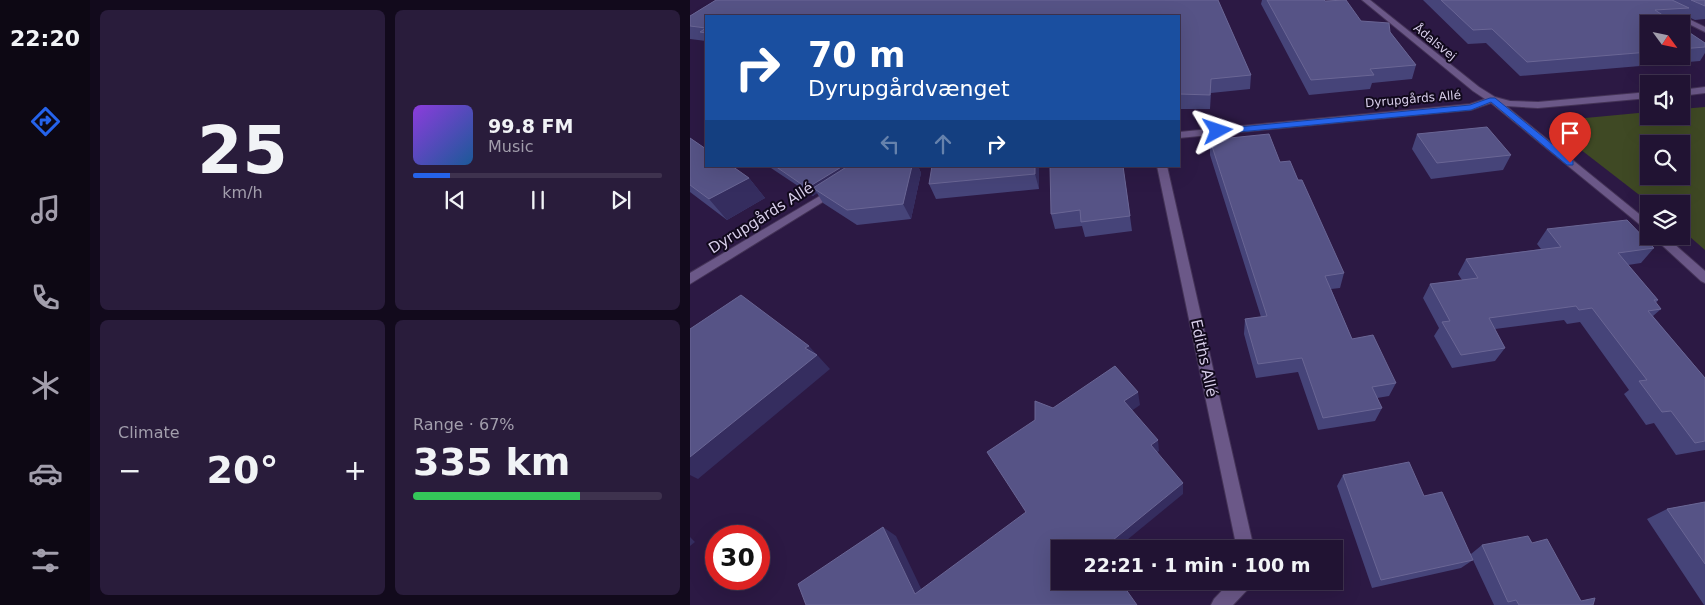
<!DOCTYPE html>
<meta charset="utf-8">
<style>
:root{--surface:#211333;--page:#291c3b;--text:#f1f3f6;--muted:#a29eac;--line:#3e324e;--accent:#2563eb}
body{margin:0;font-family:"DejaVu Sans",sans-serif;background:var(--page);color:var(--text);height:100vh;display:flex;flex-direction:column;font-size:19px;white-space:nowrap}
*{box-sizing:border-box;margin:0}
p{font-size:16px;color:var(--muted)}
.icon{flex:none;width:28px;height:28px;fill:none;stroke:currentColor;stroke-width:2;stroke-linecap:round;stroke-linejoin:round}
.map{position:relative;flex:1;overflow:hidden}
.drawer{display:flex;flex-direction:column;gap:10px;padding:10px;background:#120a1c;width:600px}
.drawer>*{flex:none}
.guide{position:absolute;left:15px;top:15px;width:475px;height:152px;border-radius:0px;box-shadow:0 5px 20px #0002,0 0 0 1px var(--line);background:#1a4fa0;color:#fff;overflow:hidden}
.needle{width:32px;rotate:123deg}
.buttons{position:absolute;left:950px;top:15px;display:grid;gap:10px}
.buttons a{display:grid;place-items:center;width:50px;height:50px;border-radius:0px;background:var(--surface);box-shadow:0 5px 20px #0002,0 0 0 1px var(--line);font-size:25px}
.speed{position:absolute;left:15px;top:525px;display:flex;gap:10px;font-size:25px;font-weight:700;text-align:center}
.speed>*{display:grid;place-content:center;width:65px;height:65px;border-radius:50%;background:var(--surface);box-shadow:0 5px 20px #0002,0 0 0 1px var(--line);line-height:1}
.speed .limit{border:8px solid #d22;background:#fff;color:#111}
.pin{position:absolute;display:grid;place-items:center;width:42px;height:42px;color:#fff;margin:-51px -21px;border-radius:50% 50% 50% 0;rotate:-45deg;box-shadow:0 0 5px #0007}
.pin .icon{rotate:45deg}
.me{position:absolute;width:55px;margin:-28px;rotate:85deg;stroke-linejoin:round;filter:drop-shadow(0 0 4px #0008)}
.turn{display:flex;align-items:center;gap:18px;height:105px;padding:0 20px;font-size:22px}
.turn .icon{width:65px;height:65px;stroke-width:2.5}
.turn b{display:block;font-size:35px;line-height:42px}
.lanes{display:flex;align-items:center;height:48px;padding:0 20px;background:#0003;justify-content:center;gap:25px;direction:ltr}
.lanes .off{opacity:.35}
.big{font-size:38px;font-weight:700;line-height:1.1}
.drawer .card{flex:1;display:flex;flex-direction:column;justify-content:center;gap:8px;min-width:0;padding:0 18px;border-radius:8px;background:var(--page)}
.drawer .dial{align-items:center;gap:0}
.dial b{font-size:65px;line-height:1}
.song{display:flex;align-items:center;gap:15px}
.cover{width:60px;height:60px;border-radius:8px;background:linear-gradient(135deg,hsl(270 70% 55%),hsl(210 70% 35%))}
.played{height:5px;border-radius:2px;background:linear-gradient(90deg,var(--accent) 15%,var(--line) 15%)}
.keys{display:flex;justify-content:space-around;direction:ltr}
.heat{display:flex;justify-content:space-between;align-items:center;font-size:28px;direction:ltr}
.charge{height:8px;border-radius:4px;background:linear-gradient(90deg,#34c759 67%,var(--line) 0)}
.drawer .tiles{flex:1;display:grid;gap:10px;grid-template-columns:repeat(2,1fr)}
.trip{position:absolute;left:361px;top:540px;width:292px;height:50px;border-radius:0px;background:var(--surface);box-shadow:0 5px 20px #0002,0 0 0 1px var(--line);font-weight:700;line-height:50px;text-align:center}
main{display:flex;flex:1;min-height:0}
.menu{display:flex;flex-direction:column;width:90px;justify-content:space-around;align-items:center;background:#0d0814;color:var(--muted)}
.menu .icon{width:35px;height:35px}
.menu .on{color:var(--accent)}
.menu b{font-size:22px;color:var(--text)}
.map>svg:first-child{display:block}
</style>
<main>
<nav class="menu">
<b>22:20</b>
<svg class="icon on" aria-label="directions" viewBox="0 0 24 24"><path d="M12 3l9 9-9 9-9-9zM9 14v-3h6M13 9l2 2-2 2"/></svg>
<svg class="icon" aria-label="music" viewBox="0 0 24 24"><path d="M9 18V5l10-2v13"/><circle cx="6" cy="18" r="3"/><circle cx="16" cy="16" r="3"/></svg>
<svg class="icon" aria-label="phone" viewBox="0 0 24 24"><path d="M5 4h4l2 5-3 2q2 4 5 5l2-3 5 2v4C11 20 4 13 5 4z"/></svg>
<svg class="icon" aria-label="climate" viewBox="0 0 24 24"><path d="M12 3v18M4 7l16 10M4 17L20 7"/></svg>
<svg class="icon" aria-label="car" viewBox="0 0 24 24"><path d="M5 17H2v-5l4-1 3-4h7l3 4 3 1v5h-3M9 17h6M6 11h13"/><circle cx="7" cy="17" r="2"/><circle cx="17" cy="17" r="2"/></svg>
<svg class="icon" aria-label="filters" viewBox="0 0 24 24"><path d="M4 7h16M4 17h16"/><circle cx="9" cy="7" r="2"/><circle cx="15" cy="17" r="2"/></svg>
</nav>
<section class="drawer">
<div class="tiles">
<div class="card dial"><b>25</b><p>km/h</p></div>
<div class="card">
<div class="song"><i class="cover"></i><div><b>99.8 FM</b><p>Music</p></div></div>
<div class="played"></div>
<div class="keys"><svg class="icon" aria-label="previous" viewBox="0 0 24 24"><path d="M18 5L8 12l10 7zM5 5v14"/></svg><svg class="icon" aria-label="pause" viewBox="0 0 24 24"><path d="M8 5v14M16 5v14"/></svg><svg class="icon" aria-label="next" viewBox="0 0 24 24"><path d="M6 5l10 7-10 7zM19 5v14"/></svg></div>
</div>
<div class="card"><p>Climate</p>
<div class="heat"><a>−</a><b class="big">20°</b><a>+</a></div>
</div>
<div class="card"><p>Range · 67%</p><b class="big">335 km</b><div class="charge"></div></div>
</div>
</section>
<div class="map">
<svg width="1015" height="605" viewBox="0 0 1015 605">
<rect width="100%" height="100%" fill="#2c1944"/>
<!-- green -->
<path fill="#3f4924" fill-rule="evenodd" d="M1015,107V250L991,229V204H961L868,132L874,120L959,112V116H991V109ZM959,144H991V176H959Z"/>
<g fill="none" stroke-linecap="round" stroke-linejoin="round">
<defs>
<path id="street" d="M672,0H680L789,87L805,97L820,101L848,102L959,92V98L848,108L816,106L959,222V232L801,103L781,110L489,138V132L780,104L795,99L783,91Z
M951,0H960L1015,27V32Z
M1015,87V93L991,96V90Z
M467,166H477L564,549H547Z
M145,187L149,188V192L0,284V273Z
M962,236H975L1015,271V283L1011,281Z
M541,581H563L560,587L543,605H521L524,599Z"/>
</defs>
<!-- street casing -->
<use href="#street" stroke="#443357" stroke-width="2"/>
<!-- street -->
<use href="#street" fill="#6b5888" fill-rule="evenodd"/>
</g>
<!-- wall -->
<path fill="#464479" d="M26,0H528L561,75L560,89L521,93L520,109H489V16H16V41L0,39V16Z
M572,0H634L635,1L671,21L700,32L726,65L722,79L682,83L680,89L619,95L571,4Z
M733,0H1015V19L1005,20L994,15L990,21L959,24V56H991V27L1015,43V53L1010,61L830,76L796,43L778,44Z
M727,134L821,155L813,170L741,179L722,149Z
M0,138L59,178L75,198L37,220L0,192Z
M520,140L590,162L608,180L654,273L650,288L641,289L662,339L706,383L699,396L687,398L692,408L685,421L628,430L608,372L566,378L554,334L555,319L571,317L520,155Z
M78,166H156L157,167L158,166H228L231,173L221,219L167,225L133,203L127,193L123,196Z
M349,166V189L246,199L239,184Z
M433,166L442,231L395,237L392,226L365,229L361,214Z
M857,229L964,248L951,263L938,265L968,300L966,303L971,309L963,316L1015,378V450L986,455L964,423L956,425L934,394L939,390L890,322L877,324L874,320L805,329L815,348L805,361L762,368L744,336L749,328L733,298L740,284L772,280L768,274L776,259L851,249L847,244Z
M653,475L734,496L781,554L792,545L842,543L891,601L903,605H804L783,560L771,568L682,588L647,486Z
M1015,502V605H1014L957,519L977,509Z"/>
<!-- shaded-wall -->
<path fill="#352d5f" d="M153,166H156L160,173L123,188L127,193L123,196L117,188Z
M222,166H228L231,173L221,219L213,204Z
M345,166H349V189L345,174Z
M59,178L75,198L37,220L19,199Z
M119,346L140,369L8,479L0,475V457Z
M448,392L450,405L437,414L434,401Z
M468,440L469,451L463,456L461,445Z
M493,483V494L426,549H412Z
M193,527L206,536L237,601L225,594Z
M0,537L5,542L0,546Z"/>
<!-- building -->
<path fill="#565386" stroke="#6a6695" d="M26,0H528L561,75L521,79L520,95L489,94V16H16V28L0,26V16Z
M577,0H634L635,1L656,0L671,21L699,23L700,32L726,65L680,69L684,75L621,80Z
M751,0H982L999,8L965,10L986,24H959V52L837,62L802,29L783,30Z
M1001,0H1015V6Z
M991,27L1015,43V47L991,49Z
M16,28V33L10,32Z
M797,127L821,155L747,163L727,134Z
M579,134L590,162L600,161L608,180H612L654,273L635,276L662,339L683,335L706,383L682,387L692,408L633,418L612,358L568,364L555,319L577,316L520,140Z
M0,138L16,149V166H42L59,178L19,199L0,185Z
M85,166H153L117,188Z
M158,166H222L213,204L157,210L123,188Z
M242,166H345V174L239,184Z
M360,166H433L440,216L391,222L390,210L361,214Z
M937,220L964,248L928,253L968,300H964L971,309L958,311L1015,378V441L1005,443L981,411L972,412L949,381L957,380L902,308L889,310L886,306L799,318L815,348L771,355L752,322L760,321L740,284L788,278L776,259L871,247L857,229Z
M51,295L119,346L115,348L127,355L0,457V329Z
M425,366L448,392L434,401L468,440L461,445L493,483L412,549H370V581H430L447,605H116L108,584L193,527L225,594L336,512L297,452L345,420V401L363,408Z
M719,462L734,496L752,492L783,560L691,580L653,475Z
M1015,502V564L977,509Z
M838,536L842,543L857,539L891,601L905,598L903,605H829L826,600L818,602L792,545Z"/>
<!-- route -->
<path fill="#2563eb" stroke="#184099" d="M800,98H805L883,161V165H877L801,102L781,110L528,134L523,131L528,129L780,105Z"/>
<g text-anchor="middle" stroke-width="4" stroke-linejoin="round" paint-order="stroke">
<!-- far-street labels -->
<g font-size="12" fill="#d8ceea" stroke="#11091c">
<text transform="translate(745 42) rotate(39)" y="4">Ådalsvej</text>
<text transform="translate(723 99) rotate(-5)" y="4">Dyrupgårds Allé</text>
</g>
<!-- street labels -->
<g font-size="15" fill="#d8ceea" stroke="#11091c">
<text transform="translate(71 218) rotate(-32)" y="5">Dyrupgårds Allé</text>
<text transform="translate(514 358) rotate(78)" y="5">Ediths Allé</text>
</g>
</g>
</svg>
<div class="buttons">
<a><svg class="needle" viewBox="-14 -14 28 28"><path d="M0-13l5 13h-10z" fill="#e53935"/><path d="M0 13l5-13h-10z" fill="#a29eac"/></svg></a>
<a><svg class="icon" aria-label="sound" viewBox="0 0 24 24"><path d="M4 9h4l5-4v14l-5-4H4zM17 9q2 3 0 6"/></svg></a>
<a><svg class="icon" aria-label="search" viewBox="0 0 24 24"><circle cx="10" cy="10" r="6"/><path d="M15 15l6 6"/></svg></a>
<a><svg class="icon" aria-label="layers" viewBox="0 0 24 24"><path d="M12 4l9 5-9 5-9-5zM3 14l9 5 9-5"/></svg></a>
</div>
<div class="speed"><div class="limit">30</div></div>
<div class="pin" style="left:880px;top:163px;background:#d93025"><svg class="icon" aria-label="arrive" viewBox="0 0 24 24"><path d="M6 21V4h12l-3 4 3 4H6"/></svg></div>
<svg class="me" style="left:528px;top:131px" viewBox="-20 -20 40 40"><path d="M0-17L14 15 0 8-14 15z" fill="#2563eb" stroke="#fff" stroke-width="4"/></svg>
<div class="trip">22:21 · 1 min · 100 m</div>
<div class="guide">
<div class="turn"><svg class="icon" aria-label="right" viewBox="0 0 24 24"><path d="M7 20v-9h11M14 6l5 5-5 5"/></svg><div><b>70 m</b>Dyrupgårdvænget</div></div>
<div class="lanes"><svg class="icon off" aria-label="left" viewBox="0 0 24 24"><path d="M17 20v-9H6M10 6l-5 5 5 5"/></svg><svg class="icon off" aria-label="ahead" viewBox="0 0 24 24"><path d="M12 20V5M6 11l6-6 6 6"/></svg><svg class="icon" aria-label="right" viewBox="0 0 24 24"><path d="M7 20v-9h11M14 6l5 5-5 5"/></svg></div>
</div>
</div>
</main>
